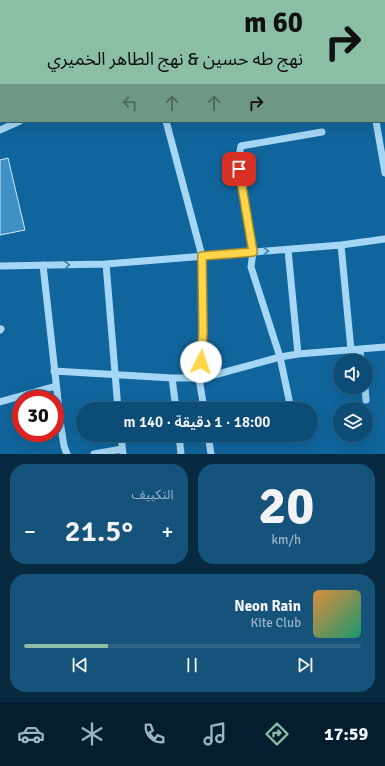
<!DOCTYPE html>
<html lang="ar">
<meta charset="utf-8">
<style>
:root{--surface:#0c4c75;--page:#15537a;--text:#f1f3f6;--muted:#9ab4c5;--line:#2c6387;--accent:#8abfa5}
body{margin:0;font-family:Signika,"Noto Sans Arabic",sans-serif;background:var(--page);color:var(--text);direction:rtl;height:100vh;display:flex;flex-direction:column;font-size:15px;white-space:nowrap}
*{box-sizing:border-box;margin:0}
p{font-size:13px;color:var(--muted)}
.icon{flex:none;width:22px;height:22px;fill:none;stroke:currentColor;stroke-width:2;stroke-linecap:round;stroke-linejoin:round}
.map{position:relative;height:454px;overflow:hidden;direction:ltr}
.panel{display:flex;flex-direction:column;gap:10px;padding:10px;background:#072a40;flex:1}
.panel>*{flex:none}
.guide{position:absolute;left:0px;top:0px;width:385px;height:122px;box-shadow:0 4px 16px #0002,0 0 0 1px var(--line);direction:rtl;background:#8abfa5;color:#111;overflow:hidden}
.controls{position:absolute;left:333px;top:354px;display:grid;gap:8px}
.controls a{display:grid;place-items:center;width:40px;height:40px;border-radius:50%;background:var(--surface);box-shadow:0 4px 16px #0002,0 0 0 1px var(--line);font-size:20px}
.speed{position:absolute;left:12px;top:390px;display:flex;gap:8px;font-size:20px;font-weight:700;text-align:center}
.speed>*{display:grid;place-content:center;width:52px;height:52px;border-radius:50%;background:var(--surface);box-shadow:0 4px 16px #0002,0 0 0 1px var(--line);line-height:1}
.speed .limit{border:6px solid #d22;background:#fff;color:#111}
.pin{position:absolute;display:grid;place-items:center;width:34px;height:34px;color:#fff;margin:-17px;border-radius:8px;box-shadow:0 2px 6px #0006}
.me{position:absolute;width:44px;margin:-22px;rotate:4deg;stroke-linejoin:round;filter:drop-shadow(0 0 3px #0008)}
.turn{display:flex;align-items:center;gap:14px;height:84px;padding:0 16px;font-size:18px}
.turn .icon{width:52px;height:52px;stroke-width:2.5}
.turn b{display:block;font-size:28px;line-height:34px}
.lanes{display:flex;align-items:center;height:38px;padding:0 16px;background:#0003;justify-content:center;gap:20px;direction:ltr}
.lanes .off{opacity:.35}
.big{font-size:30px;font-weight:600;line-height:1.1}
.panel .tile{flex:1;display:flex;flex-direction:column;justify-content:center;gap:6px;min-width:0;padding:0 14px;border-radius:16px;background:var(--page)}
.panel .dial{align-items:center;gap:0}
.dial b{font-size:52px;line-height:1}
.song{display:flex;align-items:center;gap:12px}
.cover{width:48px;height:48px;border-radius:6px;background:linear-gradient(135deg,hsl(30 70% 55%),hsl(160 70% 35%))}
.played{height:4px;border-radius:2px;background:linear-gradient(90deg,var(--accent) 25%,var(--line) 25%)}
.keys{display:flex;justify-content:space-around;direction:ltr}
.heat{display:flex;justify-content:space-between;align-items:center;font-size:22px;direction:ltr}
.panel .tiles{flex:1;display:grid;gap:10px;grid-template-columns:1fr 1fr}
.tile:last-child{grid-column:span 2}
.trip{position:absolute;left:76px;top:402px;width:242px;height:40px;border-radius:20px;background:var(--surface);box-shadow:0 4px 16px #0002,0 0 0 1px var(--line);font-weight:600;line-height:40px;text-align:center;direction:rtl}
.menu{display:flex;height:64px;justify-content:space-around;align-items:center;background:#051e2f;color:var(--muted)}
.menu .icon{width:28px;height:28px}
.menu .on{color:var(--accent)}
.menu b{font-size:18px;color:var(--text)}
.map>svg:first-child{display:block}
</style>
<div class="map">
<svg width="385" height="454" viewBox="0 0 385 454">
<rect width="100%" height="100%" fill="#10659c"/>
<!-- building -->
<path fill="#3e90c5" stroke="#cdecfe" d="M8,158L25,230L0,235V160Z"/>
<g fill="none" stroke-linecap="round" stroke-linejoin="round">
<!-- minor -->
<path stroke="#a5d6f5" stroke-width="7" d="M52,0L53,1
M223,0L224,1
M352,0V1
M120,1L122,0
M296,1L298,0
M0,32L1,34
M166,121L202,256L203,332L199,378L204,409
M376,121L385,173
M0,130L20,121
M341,245L351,350
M288,250L298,354
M106,264L118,409
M43,265L61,427L64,446L67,454
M0,266L106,264L341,245L385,239
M0,330L1,329
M360,349L361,361
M54,371L172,378H199L214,375L280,357L298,354L385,347
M172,378L176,409
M365,387L366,400
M0,402L56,386
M291,409L280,357L251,267L253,252L239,169V156L241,146L322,132
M121,435L123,454
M179,435L181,454
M208,435L211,454
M94,454L122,449"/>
</g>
<!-- one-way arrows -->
<defs><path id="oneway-chevron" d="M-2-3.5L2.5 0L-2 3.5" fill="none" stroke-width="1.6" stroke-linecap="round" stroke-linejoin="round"/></defs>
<g stroke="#3581b2">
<use href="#oneway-chevron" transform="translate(266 251) rotate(-3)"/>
<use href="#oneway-chevron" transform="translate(67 265) rotate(-1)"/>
</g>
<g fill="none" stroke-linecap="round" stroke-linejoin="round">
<defs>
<path id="route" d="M201,362L203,332L202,256L253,252L239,169"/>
</defs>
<!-- route casing -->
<use href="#route" stroke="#a68a30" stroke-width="10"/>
<!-- route -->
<use href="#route" stroke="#ffd54a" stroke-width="7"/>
</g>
</svg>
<div class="controls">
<a><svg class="icon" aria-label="sound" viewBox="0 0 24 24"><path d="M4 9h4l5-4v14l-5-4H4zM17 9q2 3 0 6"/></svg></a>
<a><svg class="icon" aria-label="layers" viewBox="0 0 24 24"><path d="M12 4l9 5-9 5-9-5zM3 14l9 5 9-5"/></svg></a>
</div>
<div class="speed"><div class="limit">30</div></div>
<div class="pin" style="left:239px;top:169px;background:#d93025"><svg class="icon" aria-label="arrive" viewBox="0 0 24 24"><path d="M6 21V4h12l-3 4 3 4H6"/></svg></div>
<svg class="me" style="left:201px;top:362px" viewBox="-20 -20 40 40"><circle r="19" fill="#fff"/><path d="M0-13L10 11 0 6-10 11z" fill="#ffd54a"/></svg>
<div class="trip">18:00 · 1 دقيقة · 140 m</div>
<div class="guide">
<div class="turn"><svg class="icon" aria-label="right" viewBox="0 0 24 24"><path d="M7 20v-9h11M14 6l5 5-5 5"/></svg><div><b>60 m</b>نهج طه حسين &amp; نهج الطاهر الخميري</div></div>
<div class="lanes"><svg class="icon off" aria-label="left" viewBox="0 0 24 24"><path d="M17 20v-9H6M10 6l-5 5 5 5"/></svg><svg class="icon off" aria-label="ahead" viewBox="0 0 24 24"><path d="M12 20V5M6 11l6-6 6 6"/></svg><svg class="icon off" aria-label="ahead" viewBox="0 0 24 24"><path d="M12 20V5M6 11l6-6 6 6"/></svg><svg class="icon" aria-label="right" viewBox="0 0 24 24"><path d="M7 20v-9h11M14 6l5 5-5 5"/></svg></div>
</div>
</div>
<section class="panel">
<div class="tiles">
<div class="tile dial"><b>20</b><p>km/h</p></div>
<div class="tile"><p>التكييف</p>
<div class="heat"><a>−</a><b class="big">21.5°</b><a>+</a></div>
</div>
<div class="tile">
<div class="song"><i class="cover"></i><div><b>Neon Rain</b><p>Kite Club</p></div></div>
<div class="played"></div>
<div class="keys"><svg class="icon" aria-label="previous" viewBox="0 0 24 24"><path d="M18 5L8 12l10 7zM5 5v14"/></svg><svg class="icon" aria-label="pause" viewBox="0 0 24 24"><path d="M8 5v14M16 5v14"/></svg><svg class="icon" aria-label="next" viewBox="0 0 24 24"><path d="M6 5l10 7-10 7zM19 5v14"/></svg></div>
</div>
</div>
</section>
<nav class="menu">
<b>17:59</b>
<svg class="icon on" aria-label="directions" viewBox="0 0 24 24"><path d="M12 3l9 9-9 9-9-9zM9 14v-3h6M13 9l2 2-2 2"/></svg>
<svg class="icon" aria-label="music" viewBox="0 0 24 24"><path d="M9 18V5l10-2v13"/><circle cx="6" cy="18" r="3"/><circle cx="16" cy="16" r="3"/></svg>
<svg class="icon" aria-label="phone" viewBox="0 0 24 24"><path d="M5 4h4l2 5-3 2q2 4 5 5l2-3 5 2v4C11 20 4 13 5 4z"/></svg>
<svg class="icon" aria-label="climate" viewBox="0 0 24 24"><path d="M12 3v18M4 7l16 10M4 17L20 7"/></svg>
<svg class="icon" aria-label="car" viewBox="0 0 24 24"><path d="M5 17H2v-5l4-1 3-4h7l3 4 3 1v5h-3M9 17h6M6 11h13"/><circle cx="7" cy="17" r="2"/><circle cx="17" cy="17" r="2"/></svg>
</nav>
